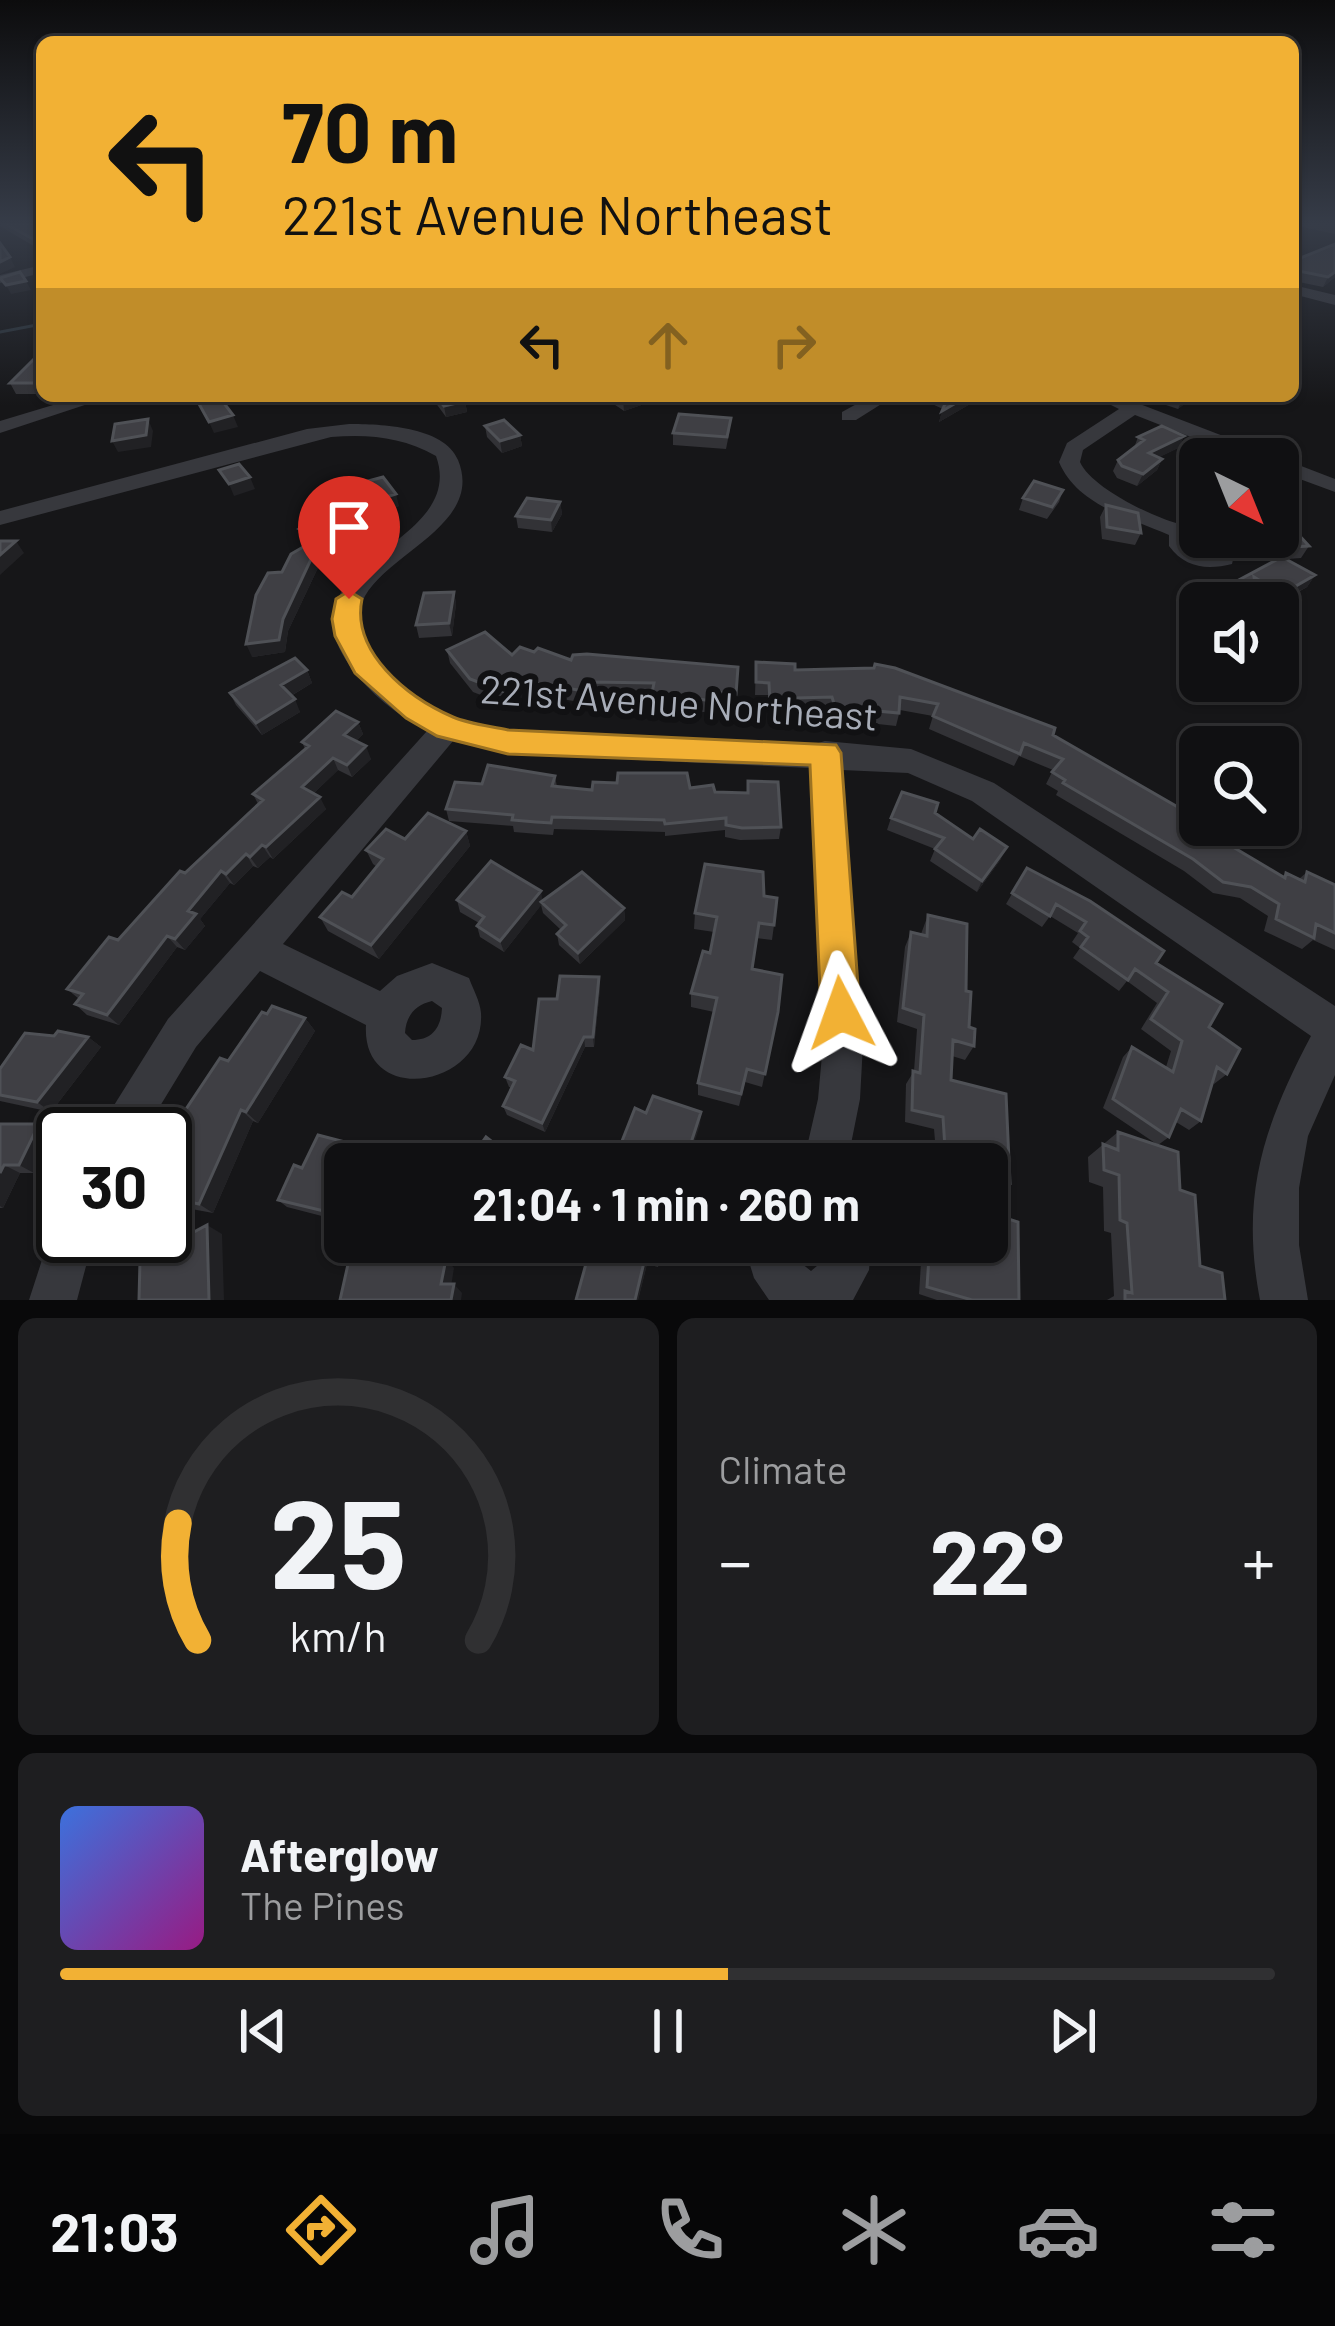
<!DOCTYPE html>
<meta charset="utf-8">
<style>
:root{--surface:#101012;--page:#1e1e20;--text:#f1f3f6;--muted:#9c9d9f;--line:#303032;--accent:#f2b134}
body{margin:0;font-family:Barlow,sans-serif;background:var(--page);color:var(--text);height:100vh;display:flex;flex-direction:column;font-size:45px;white-space:nowrap}
*{box-sizing:border-box;margin:0}
p{font-size:39px;color:var(--muted)}
.icon{flex:none;width:66px;height:66px;fill:none;stroke:currentColor;stroke-width:2;stroke-linecap:round;stroke-linejoin:round}
.map{position:relative;height:1300px;overflow:hidden}
.side{display:flex;flex-direction:column;gap:18px;padding:18px;background:#09090a;flex:1}
.side>*{flex:none}
.top-card{position:absolute;left:36px;top:36px;width:1263px;height:366px;border-radius:18px;box-shadow:0 3px 9px #0004,0 0 0 3px var(--line);background:#f2b134;color:#111;overflow:hidden}
.needle{width:78px;rotate:137deg}
.tools{position:absolute;left:1179px;top:438px;display:grid;gap:24px}
.tools a{display:grid;place-items:center;width:120px;height:120px;border-radius:18px;background:var(--surface);box-shadow:0 3px 9px #0004,0 0 0 3px var(--line);font-size:60px}
.speed{position:absolute;left:36px;top:1107px;display:flex;gap:24px;font-size:60px;font-weight:700;text-align:center}
.speed>*{display:grid;place-content:center;width:156px;height:156px;border-radius:50%;background:var(--surface);box-shadow:0 3px 9px #0004,0 0 0 3px var(--line);line-height:1}
.speed .limit{border:6px solid #111;border-radius:18px;background:#fff;color:#111}
.pin{position:absolute;display:grid;place-items:center;width:102px;height:102px;color:#fff;margin:-123px -51px;border-radius:50% 50% 50% 0;rotate:-45deg;box-shadow:0 0 12px #0007}
.pin .icon{rotate:45deg}
.me{position:absolute;width:132px;margin:-66px;rotate:356deg;stroke-linejoin:round;filter:drop-shadow(0 0 9px #0008)}
.turn{display:flex;align-items:center;gap:42px;height:252px;padding:0 48px;font-size:54px}
.turn .icon{width:156px;height:156px;stroke-width:2.5}
.turn b{display:block;font-size:84px;line-height:102px}
.lanes{display:flex;align-items:center;height:114px;padding:0 48px;background:#0003;justify-content:center;gap:60px;direction:ltr}
.lanes .off{opacity:.35}
.big{font-size:90px;font-weight:700;line-height:1.1}
.side .widget{flex:1;display:flex;flex-direction:column;justify-content:center;gap:18px;min-width:0;padding:0 42px;border-radius:18px;background:var(--page)}
.side .dial{align-items:center;gap:0}
.dial svg{height:312px;overflow:visible;fill:none;stroke:var(--line);stroke-width:7;stroke-linecap:round;text-anchor:middle}
.dial text{fill:var(--text);stroke:none}
.song{display:flex;align-items:center;gap:36px}
.cover{width:144px;height:144px;border-radius:18px;background:linear-gradient(135deg,hsl(220 70% 55%),hsl(310 70% 35%))}
.played{height:12px;border-radius:6px;background:linear-gradient(90deg,var(--accent) 55%,var(--line) 55%)}
.keys{display:flex;justify-content:space-around;direction:ltr}
.heat{display:flex;justify-content:space-between;align-items:center;font-size:66px;direction:ltr}
.side .tiles{flex:1;display:grid;gap:18px;grid-template-columns:1fr 1fr}
.widget:last-child{grid-column:span 2}
.trip{position:absolute;left:324px;top:1143px;width:684px;height:120px;border-radius:18px;background:var(--surface);box-shadow:0 3px 9px #0004,0 0 0 3px var(--line);font-weight:700;line-height:120px;text-align:center}
.tabs{display:flex;height:192px;justify-content:space-around;align-items:center;background:#060607;color:var(--muted)}
.tabs .icon{width:84px;height:84px}
.tabs .on{color:var(--accent)}
.tabs b{font-size:54px;color:var(--text)}
.map>svg:first-child{display:block}
</style>
<div class="map">
<svg width="1335" height="1300" viewBox="0 0 1335 1300">
<rect width="100%" height="100%" fill="#161618"/>
<g fill="none" stroke-linecap="round" stroke-linejoin="round">
<!-- stream -->
<path stroke="#2c353c" stroke-width="3" d="M0,332L42,324"/>
<!-- minor -->
<path fill="#37383d" fill-rule="evenodd" d="M42,265V273L0,283V275Z
M1293,285L1335,295V305L1293,294Z
M83,396H112L0,433V421Z
M871,396H894L856,420H842V412Z
M1093,396H1119L1335,479V492L1278,471V459H1247L1135,415L1083,450L1080,462C1092,490 1170,527 1200,528V537H1224L1236,547L1232,564C1207,570 1185,568 1169,546V535C1130,518 1077,505 1059,462L1067,443L1119,409ZM1191,542H1199L1212,553L1199,551Z
M349,424C380,424 444,426 458,460C484,523 390,552 365,596C335,649 414,700 454,718C471,725 490,727 508,730L815,744L825,741L911,749L994,783L1335,1006V1075L1308,1136L1299,1188V1245L1308,1300H1260C1240,1196 1263,1127 1311,1036L972,801L908,773L842,770L863,1044L860,1099L847,1164H803L818,1099L823,1044L810,768L508,754L453,741L283,944L380,991L397,976L432,963L469,978C473,989 480,1001 481,1013C486,1088 361,1108 366,1025L260,971L196,1047L143,1134H96L168,1019L427,731C397,715 370,694 350,666C275,561 469,548 436,456C402,437 370,434 331,437L0,525V511L307,429ZM432,1001L442,1008C441,1028 432,1040 412,1040L405,1033C406,1016 415,1005 432,1001Z
M63,1216V1236H94L77,1300H29L55,1220Z
M743,1242H789L796,1259L811,1271L824,1260L825,1242H871L869,1270L853,1300H769L754,1278Z"/>
</g>
<!-- wall -->
<path fill="#323236" d="M0,224H41L42,251L0,226Z
M1293,224H1335V234L1293,225Z
M1293,261L1335,277L1323,287L1294,281Z
M42,351V394H16L10,383Z
M434,396H461L465,401L467,412L446,417L435,402Z
M602,396H647V403L624,411Z
M934,396H984L939,422L943,409L932,404Z
M1156,396H1194L1178,409L1154,401Z
M485,426L520,435L522,446L502,453L487,437Z
M730,429L726,449L673,445V433Z
M1184,436L1178,448L1159,457L1162,459L1157,470L1137,486L1117,478L1113,471L1118,460L1134,448L1138,437Z
M361,483L399,506L377,513L364,495Z
M1063,490L1059,502L1047,519L1019,510L1023,498Z
M560,502L562,514L552,532L518,528L516,516Z
M1106,505L1141,533L1135,545L1102,539L1100,517Z
M359,519L363,531L353,537L356,547L338,559L325,553L288,631L285,652L252,657L282,572L308,544L303,541L299,529Z
M1250,537H1278L1309,546L1301,558L1287,559L1315,575L1307,587L1278,604L1269,603L1257,596L1200,603V621L1194,620L1192,598L1199,585L1220,590L1276,560L1272,561Z
M454,592L456,604L452,636L419,638L416,625Z
M447,650L512,655L534,652L571,660L738,667L735,706L713,705L712,713L652,706V696L594,694L591,704L521,692L509,706L473,692L450,663Z
M756,662L795,670L874,668L1053,735L1282,877L1286,873L1299,879L1307,872L1335,885V950L1313,940L1302,949L1264,931L1268,916L1240,898L1213,893L1184,871L1056,795L1058,791L1046,784L1053,770L1019,756L1014,766L929,729L933,716L900,710L896,726L832,719L830,710L795,711L794,716L768,715V695H755Z
M307,670L312,683L291,696L300,712L262,735L236,705L230,693Z
M358,722L363,734L356,741L371,759L352,777L338,770L314,793L326,809L273,859L270,857L258,868L253,866L234,885L230,883L200,919L205,926L185,950L177,947L119,1025L87,1015L75,1004L79,999L67,989L258,804L253,794L305,749L302,742Z
M555,776L557,787L592,790L690,788L715,792L747,793L748,781L781,827L779,839L740,840L725,837V830L665,836V832L554,829L553,835L538,834L514,832L513,826L449,821L446,809Z
M935,813L1001,859L977,892L930,861L935,849L887,830L891,818Z
M466,831L470,846L379,959L328,931L320,917L352,897L377,867L373,864L366,850L405,839Z
M1027,868L1156,963L1209,1027L1227,1074L1214,1084L1213,1082L1201,1121L1189,1130L1176,1122L1169,1137L1158,1145L1103,1108L1123,1057L1132,1047L1166,1067L1171,1051L1141,1029L1157,1003L1127,981L1119,991L1073,958L1080,948L1072,942L1078,933L1050,916L1042,927L1006,904Z
M764,896L774,925L772,940L756,938L752,969L778,1012L762,1087L745,1082L739,1106L698,1095V1083L714,1012L691,1007V993L710,953L714,932L694,929L695,913Z
M457,900L542,901L624,908L625,920L580,964L559,945L557,934L561,930L543,913L541,905L504,952L480,937L477,926L479,923L460,912Z
M928,915L966,991L969,1027L974,1046L965,1060L952,1056L951,1080L1010,1183L999,1194L987,1190V1164H937L934,1129L905,1122L906,1084L914,1071L917,1029L897,1022L905,947L911,932L921,934Z
M599,977L600,988L594,1047H585L545,1132L507,1115L503,1106L512,1088L509,1087L505,1077L533,1050L557,999Z
M267,1014L305,1018L315,1031L258,1123L253,1121L213,1213L170,1205L165,1201V1175L168,1170L165,1168V1135Z
M54,1036L88,1037L101,1047L51,1112L0,1101V1069Z
M0,1124H39L53,1132L34,1173H20L3,1208H0Z
M1118,1132L1180,1190L1200,1266L1225,1300H1107L1114,1296L1111,1233L1104,1231L1103,1187L1089,1182L1088,1157Z
M349,1143L356,1152L345,1164V1222L287,1207L278,1200L302,1168Z
M592,1242H664L658,1267L647,1264L638,1300H576Z
M926,1242H944L957,1246V1242H987L1019,1300H937L919,1294L922,1247Z"/>
<!-- shaded-wall -->
<path fill="#212124" d="M10,257L15,267L0,274V262Z
M1335,272V277L1323,287L1328,277Z
M26,281L31,290L11,294L6,285Z
M635,396H647V403L624,411L623,400Z
M968,396H984L939,422L942,411Z
M1186,396H1194L1178,409L1183,398Z
M465,401L467,412L446,417L444,406Z
M233,415L238,427L214,433L209,422Z
M148,419L153,431L151,447L118,452L112,441Z
M520,435L522,446L502,453L500,441Z
M1184,436L1178,448L1144,465L1149,453Z
M1162,459L1157,470L1137,486L1143,474Z
M250,477L255,489L234,496L229,484Z
M396,494L399,506L377,513L374,501Z
M560,502L562,514L552,532L551,520Z
M359,519L363,531L353,537L356,547L338,559L333,547L341,530Z
M320,540L325,553L288,631L285,652L252,657L246,644L283,619Z
M16,541L24,553L0,575V555Z
M1315,575L1307,587L1276,603L1282,594Z
M454,592L456,604L452,636L449,623Z
M307,670L312,683L287,698L281,685Z
M518,680L521,692L509,706L507,693Z
M295,699L300,712L262,735L256,723Z
M358,722L363,734L349,748L344,735Z
M366,746L371,759L352,777L347,765Z
M333,758L338,770L308,799L302,787Z
M320,797L326,809L273,859L266,847Z
M466,831L470,846L379,959L371,945Z
M262,845L270,857L258,868L250,857Z
M1007,847L1001,859L977,892L982,881Z
M246,854L253,866L234,885L226,874Z
M221,871L230,883L200,919L205,926L185,950L175,939L188,911Z
M541,891L543,903L504,952L500,941Z
M624,908L625,920L580,964L578,953Z
M167,936L177,947L119,1025L107,1015Z
M599,977L600,988L594,1047L593,1037Z
M305,1018L315,1031L258,1123L246,1112Z
M88,1037L101,1047L51,1112L37,1102Z
M584,1037L585,1047L545,1132L542,1123Z
M241,1110L253,1121L213,1213L199,1204Z
M701,1112L700,1125L688,1161L689,1149Z
M39,1124L53,1132L34,1173L19,1165Z
M349,1143L356,1152L353,1161L345,1153Z
M4,1165L20,1173L3,1208L0,1206V1173Z
M207,1225L222,1234L224,1300H209Z
M646,1254L647,1264L638,1300H635Z
M446,1259L454,1268L450,1293L441,1284Z
M454,1284L462,1293L461,1300H451Z"/>
<!-- building -->
<path fill="#3f3f44" stroke="#4f5156" stroke-width="3" d="M6,224H41L42,244Z
M0,243L10,257L0,262Z
M1335,244V272L1328,277L1299,271L1293,273V261Z
M20,272L26,281L6,285L0,278Z
M42,351V379L38,383H10Z
M436,396H461L465,401L444,406Z
M941,396H968L942,411L947,399Z
M220,398L233,415L209,422L199,404Z
M679,414L731,418L727,437L673,433Z
M148,419L146,435L112,441L115,424Z
M504,420L520,435L500,441L485,426Z
M1162,426L1184,436L1149,453L1162,459L1143,474L1122,466L1118,460L1144,440L1138,437Z
M239,464L250,477L229,484L219,470Z
M383,477L396,494L374,501L361,483Z
M1034,481L1063,490L1052,507L1023,498Z
M527,498L560,502L551,520L516,516Z
M1106,505L1138,513L1141,533L1107,527Z
M334,507L359,519L341,530L352,535L333,547L320,540L283,619L279,640L246,644L256,595L268,573L282,572L291,554L317,539L299,529Z
M1278,520H1285L1309,546L1280,548L1269,537H1278Z
M0,541H16L0,555Z
M1282,557L1315,575L1282,594L1254,577L1258,603H1200L1199,585L1220,590Z
M454,592L449,623L416,625L424,593Z
M485,632L512,655L520,647L534,652L538,648L571,660L573,655L587,654L738,667L736,694L713,692V701L652,693L654,683L592,682L590,692L518,680L507,693L470,679L447,650Z
M295,658L307,670L281,685L295,699L256,723L230,693Z
M756,662L795,664V670L874,668L875,664L895,668L1055,728L1053,735L1195,817L1191,822L1285,878L1286,873L1305,882L1307,872L1335,885V933L1316,924L1314,938L1276,919L1279,904L1251,887L1223,882L1193,859L1063,783L1065,780L1052,772L1063,759L1024,743L1020,754L933,716L938,704L900,697L899,713L835,707L832,697L796,698V704L770,702L769,683L756,682Z
M336,711L358,722L344,735L366,746L347,765L333,758L302,787L320,797L266,847L262,845L250,857L246,854L226,874L221,871L188,911L196,914L175,939L167,936L107,1015L75,1004L83,994L67,989L109,937L118,940L180,871L185,873L263,800L253,794L309,746L302,742Z
M488,765L555,776L552,786L592,790L593,782L617,783L618,773H687L690,788L713,785L715,792L748,793V781L778,782L781,827L742,828L726,825V818L665,824L664,820L552,817L551,823L536,822L512,820L513,815L446,809L455,782L482,784Z
M902,792L938,803L935,813L973,839L980,829L1007,847L982,881L935,849L944,838L891,818Z
M428,813L466,831L371,945L320,917L342,892L352,897L383,859L366,850L386,829L405,839Z
M491,861L541,891L500,941L477,926L484,917L457,900Z
M705,864L763,872L764,896L777,898L774,925L759,923L752,969L782,975L778,1012L765,1074L747,1069L741,1094L698,1083L717,998L691,993L703,951L710,953L717,917L695,913Z
M1027,868L1090,901L1164,951L1156,963L1222,1004L1209,1027L1240,1049L1227,1074L1217,1067L1201,1121L1181,1109L1169,1137L1113,1099L1132,1047L1173,1072L1182,1041L1151,1019L1168,992L1135,969L1128,980L1081,947L1088,937L1080,931L1086,922L1056,904L1050,916L1012,893Z
M582,872L624,908L578,953L557,934L566,925L541,902Z
M928,915L967,924L966,991L971,992L969,1027L975,1029L974,1046L953,1040L951,1080L1006,1094L1010,1183L987,1177V1164H946L943,1117L912,1110L913,1071L920,1073L924,1015L903,1008L911,932L927,936Z
M560,976L599,977L593,1037H584L542,1123L503,1106L515,1081L505,1077L521,1045L533,1050L539,999H557Z
M272,1006L305,1018L246,1112L241,1110L199,1204L165,1197V1175L170,1165L165,1163V1135L175,1117L180,1118L220,1058L228,1061L262,1012L267,1014Z
M58,1031L88,1037L37,1102L0,1095V1069L25,1033L54,1036Z
M653,1096L701,1112L689,1149L706,1156L703,1164H613L635,1108L646,1113Z
M0,1124H39L19,1165H4L0,1173Z
M1118,1132L1178,1152L1180,1190L1195,1195L1200,1266L1222,1273L1225,1300H1125V1291L1132,1293L1127,1223L1120,1220L1119,1175L1104,1170L1103,1144L1118,1150Z
M318,1135L349,1143L345,1153L373,1160L371,1164H345V1216L278,1200L294,1165L302,1168Z
M486,1137L500,1148L503,1144L523,1164H467Z
M987,1212L1018,1222L1019,1300H972L927,1287L930,1242H944L967,1250V1242H987Z
M207,1225L209,1300H139L140,1261Z
M353,1242H397L396,1249H409L407,1259H446L441,1284H454L451,1300H340Z
M592,1242H661L658,1258L646,1254L635,1300H576Z"/>
<!-- sky -->
<linearGradient id="sky" x2="0" y2="1"><stop stop-color="#0c0c0d"/><stop offset="0.55" stop-color="#363c48"/><stop offset="1" stop-color="#363c48" stop-opacity="0"/></linearGradient>
<rect width="1335" height="406" fill="url(#sky)"/>
<!-- route -->
<path fill="#f2b134" stroke="#9d7322" stroke-width="3" d="M349,591L362,599C351,652 407,697 453,717C469,724 490,726 508,730L836,745L841,753L860,1013L855,1027L841,1033L827,1027L821,1013L810,765L508,754L437,736L406,718L355,673L335,636L332,619L336,599Z"/>
<g text-anchor="middle" stroke-width="12" stroke-linejoin="round" paint-order="stroke">
<!-- street labels -->
<g font-size="39" fill="#a8adb8" stroke="#111113">
<text transform="translate(679 703) rotate(4)" y="14">221st Avenue Northeast</text>
</g>
</g>
</svg>
<div class="tools">
<a><svg class="needle" viewBox="-14 -14 28 28"><path d="M0-13l5 13h-10z" fill="#e53935"/><path d="M0 13l5-13h-10z" fill="#9c9d9f"/></svg></a>
<a><svg class="icon" aria-label="sound" viewBox="0 0 24 24"><path d="M4 9h4l5-4v14l-5-4H4zM17 9q2 3 0 6"/></svg></a>
<a><svg class="icon" aria-label="search" viewBox="0 0 24 24"><circle cx="10" cy="10" r="6"/><path d="M15 15l6 6"/></svg></a>
</div>
<div class="speed"><div class="limit">30</div></div>
<div class="pin" style="left:349px;top:599px;background:#d93025"><svg class="icon" aria-label="arrive" viewBox="0 0 24 24"><path d="M6 21V4h12l-3 4 3 4H6"/></svg></div>
<svg class="me" style="left:841px;top:1013px" viewBox="-20 -20 40 40"><path d="M0-17L14 15 0 8-14 15z" fill="#f2b134" stroke="#fff" stroke-width="4"/></svg>
<div class="trip">21:04 · 1 min · 260 m</div>
<div class="top-card">
<div class="turn"><svg class="icon" aria-label="left" viewBox="0 0 24 24"><path d="M17 20v-9H6M10 6l-5 5 5 5"/></svg><div><b>70 m</b>221st Avenue Northeast</div></div>
<div class="lanes"><svg class="icon" aria-label="left" viewBox="0 0 24 24"><path d="M17 20v-9H6M10 6l-5 5 5 5"/></svg><svg class="icon off" aria-label="ahead" viewBox="0 0 24 24"><path d="M12 20V5M6 11l6-6 6 6"/></svg><svg class="icon off" aria-label="right" viewBox="0 0 24 24"><path d="M7 20v-9h11M14 6l5 5-5 5"/></svg></div>
</div>
</div>
<section class="side">
<div class="tiles">
<div class="widget dial"><svg viewBox="0 0 100 80">
<path d="M14 69A42 42 0 1 1 86 69"/>
<path d="M14 69A42 42 0 0 1 9 39" stroke="#f2b134"/>
<text x="50" y="56" font-size="32" font-weight="700">25</text>
<text x="50" y="72" font-size="11">km/h</text>
</svg></div>
<div class="widget"><p>Climate</p>
<div class="heat"><a>−</a><b class="big">22°</b><a>+</a></div>
</div>
<div class="widget">
<div class="song"><i class="cover"></i><div><b>Afterglow</b><p>The Pines</p></div></div>
<div class="played"></div>
<div class="keys"><svg class="icon" aria-label="previous" viewBox="0 0 24 24"><path d="M18 5L8 12l10 7zM5 5v14"/></svg><svg class="icon" aria-label="pause" viewBox="0 0 24 24"><path d="M8 5v14M16 5v14"/></svg><svg class="icon" aria-label="next" viewBox="0 0 24 24"><path d="M6 5l10 7-10 7zM19 5v14"/></svg></div>
</div>
</div>
</section>
<nav class="tabs">
<b>21:03</b>
<svg class="icon on" aria-label="directions" viewBox="0 0 24 24"><path d="M12 3l9 9-9 9-9-9zM9 14v-3h6M13 9l2 2-2 2"/></svg>
<svg class="icon" aria-label="music" viewBox="0 0 24 24"><path d="M9 18V5l10-2v13"/><circle cx="6" cy="18" r="3"/><circle cx="16" cy="16" r="3"/></svg>
<svg class="icon" aria-label="phone" viewBox="0 0 24 24"><path d="M5 4h4l2 5-3 2q2 4 5 5l2-3 5 2v4C11 20 4 13 5 4z"/></svg>
<svg class="icon" aria-label="climate" viewBox="0 0 24 24"><path d="M12 3v18M4 7l16 10M4 17L20 7"/></svg>
<svg class="icon" aria-label="car" viewBox="0 0 24 24"><path d="M5 17H2v-5l4-1 3-4h7l3 4 3 1v5h-3M9 17h6M6 11h13"/><circle cx="7" cy="17" r="2"/><circle cx="17" cy="17" r="2"/></svg>
<svg class="icon" aria-label="filters" viewBox="0 0 24 24"><path d="M4 7h16M4 17h16"/><circle cx="9" cy="7" r="2"/><circle cx="15" cy="17" r="2"/></svg>
</nav>
